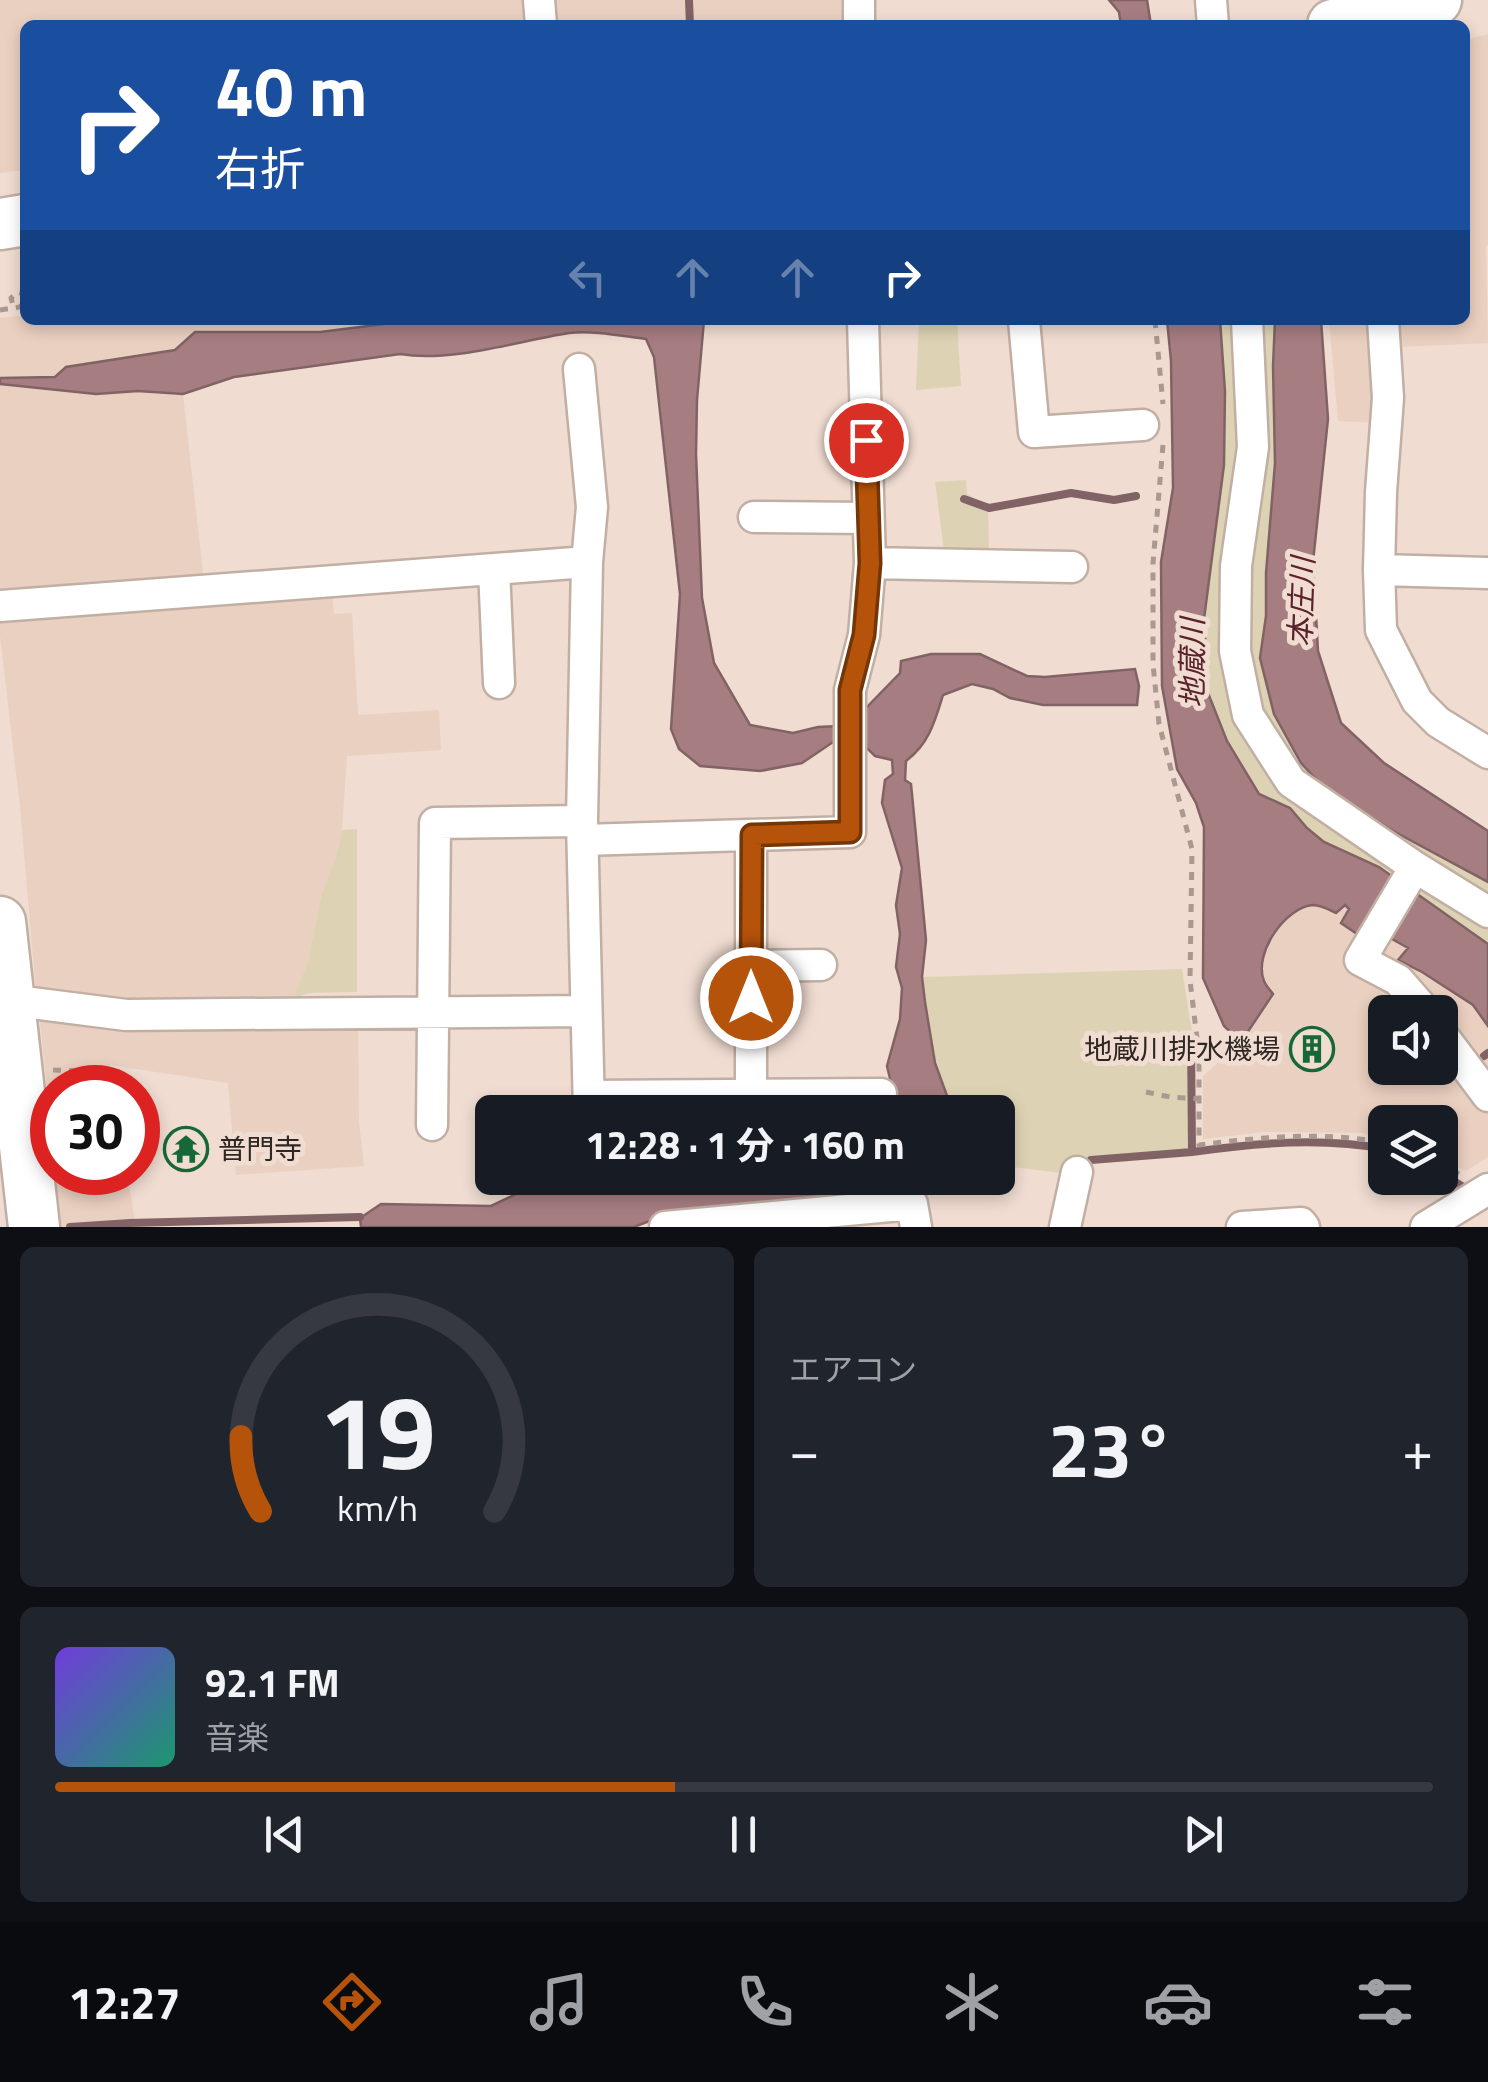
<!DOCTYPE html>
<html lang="ja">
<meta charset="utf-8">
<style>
:root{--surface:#171b24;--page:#20242c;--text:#f1f3f6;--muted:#9ea1a6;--line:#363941;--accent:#b45309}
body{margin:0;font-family:"Titillium Web","Noto Sans JP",sans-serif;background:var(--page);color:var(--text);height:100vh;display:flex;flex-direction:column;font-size:38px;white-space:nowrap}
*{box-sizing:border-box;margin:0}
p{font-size:32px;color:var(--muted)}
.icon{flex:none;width:55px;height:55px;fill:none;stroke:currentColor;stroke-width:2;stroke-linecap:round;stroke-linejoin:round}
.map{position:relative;height:1227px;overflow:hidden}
.side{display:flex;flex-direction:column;gap:20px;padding:20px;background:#0d0f14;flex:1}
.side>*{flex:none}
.banner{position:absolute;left:20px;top:20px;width:1450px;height:305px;border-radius:15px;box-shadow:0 5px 15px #0003;background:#1a4fa0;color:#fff;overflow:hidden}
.controls{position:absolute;left:1368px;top:995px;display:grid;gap:20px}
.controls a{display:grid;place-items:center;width:90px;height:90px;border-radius:15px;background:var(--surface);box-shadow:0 5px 15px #0003;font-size:50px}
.speed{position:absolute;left:30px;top:1065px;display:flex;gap:20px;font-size:50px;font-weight:700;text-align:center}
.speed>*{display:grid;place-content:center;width:130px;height:130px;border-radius:50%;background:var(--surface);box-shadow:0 5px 15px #0003;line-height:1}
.speed .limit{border:15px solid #d22;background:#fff;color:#111}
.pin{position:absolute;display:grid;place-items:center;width:85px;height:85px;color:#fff;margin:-42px;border:5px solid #fff;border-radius:50%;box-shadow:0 2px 10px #0007}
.me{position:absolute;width:110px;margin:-55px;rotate:0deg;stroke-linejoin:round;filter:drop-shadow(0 0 8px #0008)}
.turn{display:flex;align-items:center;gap:35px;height:210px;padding:0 30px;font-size:45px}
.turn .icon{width:130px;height:130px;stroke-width:2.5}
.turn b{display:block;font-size:70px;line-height:85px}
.lanes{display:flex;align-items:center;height:95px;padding:0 30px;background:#0003;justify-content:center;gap:50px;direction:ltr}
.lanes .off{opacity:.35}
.big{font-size:75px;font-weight:700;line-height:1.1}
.side .widget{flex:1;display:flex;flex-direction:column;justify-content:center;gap:15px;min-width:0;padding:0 35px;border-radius:15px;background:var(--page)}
.side .dial{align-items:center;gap:0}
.dial svg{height:260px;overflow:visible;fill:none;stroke:var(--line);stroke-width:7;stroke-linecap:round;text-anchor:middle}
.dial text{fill:var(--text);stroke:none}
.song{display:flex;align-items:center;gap:30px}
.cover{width:120px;height:120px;border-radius:15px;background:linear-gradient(135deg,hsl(260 70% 55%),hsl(160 70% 35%))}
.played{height:10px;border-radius:5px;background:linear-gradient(90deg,var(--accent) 45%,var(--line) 45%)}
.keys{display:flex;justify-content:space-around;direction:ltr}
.heat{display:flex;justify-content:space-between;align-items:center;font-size:55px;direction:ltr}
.side .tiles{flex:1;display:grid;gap:20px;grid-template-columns:1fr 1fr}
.widget:last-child{grid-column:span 2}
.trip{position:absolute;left:475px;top:1095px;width:540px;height:100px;border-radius:15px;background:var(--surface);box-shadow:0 5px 15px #0003;font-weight:700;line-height:100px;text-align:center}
.tab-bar{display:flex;height:160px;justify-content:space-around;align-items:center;background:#090b0e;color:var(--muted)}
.tab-bar .icon{width:70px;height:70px}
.tab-bar .selected{color:var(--accent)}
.tab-bar b{font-size:45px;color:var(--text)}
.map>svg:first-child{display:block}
</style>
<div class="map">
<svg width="1488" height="1227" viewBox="0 0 1488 1227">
<rect width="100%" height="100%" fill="#f0dcd1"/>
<!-- built -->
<path fill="#ead0c0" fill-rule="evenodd" d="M0,0H875L877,25H25V170L0,173Z
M1488,34V245L1486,246L1488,343L1378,348L1376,423L1338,421L1329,320H1465V40Z
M25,315V320H390L384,324L320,332H195L175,350L66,367L56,377L0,378V318Z
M0,384L96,394L138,391L183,394L206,600L332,591L334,614L352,613L358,715L439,710L441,750L347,756L342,830L337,853L321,896L308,961L293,999L141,1002L36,993L20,807L0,636Z
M1318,904H1344L1349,909L1341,923L1367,924L1408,948L1399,960L1473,1005L1488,1026V1157L1466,1171L1440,1158V1122H1385V1138L1362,1133L1264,1132L1203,1139V1076L1241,1042L1273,995L1263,980L1262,958L1269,940L1290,916L1303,907ZM1385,1012H1440V1068H1385Z
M358,1019L359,1122L364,1166L236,1175L228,1083L110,1065L113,1087L52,1088V1140L40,1022Z
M56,1173H127L136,1227H61Z"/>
<!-- green -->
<path fill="#ddd3b4" d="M919,320H957L961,386L916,390Z
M1220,320H1275L1273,366L1275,463L1266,573V616L1327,790L1395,832L1488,882V944L1379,867L1324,842L1307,828L1290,808L1259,794L1227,741L1208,692L1204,619L1224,465L1225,391Z
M966,480L967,494L988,506L989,560L945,559L935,482Z
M357,829V992L309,993L293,999L308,961L321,896L337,853L342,830Z
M1182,969L1193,1039L1194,1148L1090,1159L1087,1176L1004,1166L998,1169V1112H953L935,1063L922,977Z"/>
<!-- water -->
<path fill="#a67d81" stroke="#826365" stroke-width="2.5" d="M1109,0H1147L1151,25H1121L1119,12Z
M390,320H704L697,400L696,454L702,598L714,663L750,725L793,733L818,727L839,726L863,711L900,673L901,661L931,654H980L1027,676L1045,677L1135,669L1139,686L1137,705H1043L1010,698L993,689L972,684L943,695C935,721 929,744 906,761L905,780L911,784L926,940L922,977L925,1002L935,1063L953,1112H889L892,1087L887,1066L900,1019L902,988L896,967L900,934L896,905L902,868L882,803L885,780L893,774L892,760L875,756L864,745L839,738L802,763L760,771L700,766L679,749L671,729L680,594L654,357L646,339C622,336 593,330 569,333C517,341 451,363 400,354L234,377L183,394L138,391L96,394L0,384V378L55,377L66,367L175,350L195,332H320L384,324Z
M1167,320H1220L1225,391L1224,465L1204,619L1208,693L1227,741L1259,794L1290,808L1307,828L1324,842L1379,867L1488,944V1026L1473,1005L1422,972L1398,960L1408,948L1367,925L1360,936L1341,923L1349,909L1345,905L1336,913C1328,909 1321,905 1313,905C1285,907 1253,954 1264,981C1266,986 1270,990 1273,994L1241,1042L1224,1026L1203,978L1204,827L1196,803L1177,769L1162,686L1161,562L1173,488L1171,361Z
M1275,320H1321L1328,419L1313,562L1318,651L1341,723L1384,763L1488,831V882L1395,832L1326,790L1301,763L1274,714L1260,658L1266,616V573L1275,463L1273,366Z
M549,1178H897L892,1179L885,1194L673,1212L634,1227H361L360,1218L381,1204L491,1206Z"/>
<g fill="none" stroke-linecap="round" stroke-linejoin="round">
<!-- stream -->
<path stroke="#826365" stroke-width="8" d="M689,0L690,25
M964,499L989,508L1071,493L1114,500L1136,496
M1484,1056L1488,1053
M1192,1152C1256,1143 1321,1137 1385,1149
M1091,1160L1192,1152L1191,1036
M1440,1173L1465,1188
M70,1227L130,1223L360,1217"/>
<defs>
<path id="minor" d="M539,0L541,25
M859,0V25
M1211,0L1213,25
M1024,320L1034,432L1143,425
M1247,320L1253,447L1236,566L1235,651L1248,715L1291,782L1415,867L1488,912
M1383,320L1388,398L1381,492L1379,570L1381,630L1417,701L1438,722L1488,753
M579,369L592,507L587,562
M754,517L867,518
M870,563L1072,567
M494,569L499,683
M1379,570L1488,573
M0,606L587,562L582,821L589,1112
M583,840L850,832V690L864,635L870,563L863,320
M1415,867L1360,960L1398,980L1426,1012
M751,966L821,965
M0,999L126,1015L585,1011
M1440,1032L1488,1096
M751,1095V835
M589,1096L881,1094L878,1112
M432,1125L435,823L582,821
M665,1227L912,1204L916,1227
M1065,1227L1077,1172
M1242,1227L1301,1223L1304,1227
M1426,1227L1488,1189"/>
<path id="trunk" d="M1333,25L1436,0
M0,224L25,220
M0,922L34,1227"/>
</defs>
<!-- minor casing -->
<use href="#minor" stroke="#c2afa4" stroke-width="35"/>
<!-- trunk casing -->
<use href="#trunk" stroke="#c2afa4" stroke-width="55"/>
<!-- path -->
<path stroke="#a99991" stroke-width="5" stroke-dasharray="8 8" stroke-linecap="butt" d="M0,310L20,307L25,301L24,294L17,292L11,298L13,305
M1155,320L1163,404
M1163,445L1153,563V664L1159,724L1192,849L1190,980L1199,1055V1145C1260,1137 1324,1131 1385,1143
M53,1070L120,1072
M1146,1092L1170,1097L1199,1099
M1440,1165L1459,1174
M935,1190H948L960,1178"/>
<!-- minor -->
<use href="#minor" stroke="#fff" stroke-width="30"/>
<!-- trunk -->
<use href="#trunk" stroke="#fff" stroke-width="50"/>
</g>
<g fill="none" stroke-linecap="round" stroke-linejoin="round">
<defs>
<path id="route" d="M751,998L752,835L850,832V690L864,635L870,563L866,440"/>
</defs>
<!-- route casing -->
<use href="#route" stroke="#753606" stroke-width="25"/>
<!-- route -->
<use href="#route" stroke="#b45309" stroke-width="18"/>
</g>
<!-- icons -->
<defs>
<symbol id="building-ring" viewBox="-11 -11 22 22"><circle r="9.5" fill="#f0dcd1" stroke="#166838" stroke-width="1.5"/><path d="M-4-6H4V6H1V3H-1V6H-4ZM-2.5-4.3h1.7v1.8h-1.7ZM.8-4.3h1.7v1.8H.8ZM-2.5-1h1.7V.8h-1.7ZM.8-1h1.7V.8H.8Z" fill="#166838"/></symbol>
<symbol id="temple-ring" viewBox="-11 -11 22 22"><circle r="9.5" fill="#f0dcd1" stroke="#166838" stroke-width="1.5"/><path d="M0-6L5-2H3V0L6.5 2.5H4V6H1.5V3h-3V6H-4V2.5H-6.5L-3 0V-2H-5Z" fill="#166838"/></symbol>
</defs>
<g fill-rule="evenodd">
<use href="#building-ring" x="1287" y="1024" width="50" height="50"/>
<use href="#temple-ring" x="161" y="1124" width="50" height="50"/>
</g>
<g text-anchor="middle" stroke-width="10" stroke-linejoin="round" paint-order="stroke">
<!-- poi labels -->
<g font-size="28" fill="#2e2723" stroke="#f0dcd1" text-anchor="end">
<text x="1280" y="1059">地蔵川排水機場</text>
<text x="218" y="1159" text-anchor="start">普門寺</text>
</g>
<!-- water labels -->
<g font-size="30" font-style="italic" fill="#5a232c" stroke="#f0dcd1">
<text transform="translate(1302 602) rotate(-88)" y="10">本庄川</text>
<text transform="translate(1193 663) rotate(-90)" y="10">地蔵川</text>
</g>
</g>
</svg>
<div class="controls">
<a><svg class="icon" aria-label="sound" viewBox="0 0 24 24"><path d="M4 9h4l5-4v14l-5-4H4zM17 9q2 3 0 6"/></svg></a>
<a><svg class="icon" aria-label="layers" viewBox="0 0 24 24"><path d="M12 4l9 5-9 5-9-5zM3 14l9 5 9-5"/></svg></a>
</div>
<div class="speed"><div class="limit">30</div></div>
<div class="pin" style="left:866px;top:440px;background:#d93025"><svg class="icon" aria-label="arrive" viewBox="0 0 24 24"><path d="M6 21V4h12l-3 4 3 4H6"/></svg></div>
<svg class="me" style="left:751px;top:998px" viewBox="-20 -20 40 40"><circle r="17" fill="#b45309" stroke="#fff" stroke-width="3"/><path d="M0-11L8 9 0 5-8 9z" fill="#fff"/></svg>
<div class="trip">12:28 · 1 分 · 160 m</div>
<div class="banner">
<div class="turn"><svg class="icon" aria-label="right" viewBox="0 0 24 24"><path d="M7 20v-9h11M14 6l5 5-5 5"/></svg><div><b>40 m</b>右折</div></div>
<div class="lanes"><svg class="icon off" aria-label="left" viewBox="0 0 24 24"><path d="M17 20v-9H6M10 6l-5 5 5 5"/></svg><svg class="icon off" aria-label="ahead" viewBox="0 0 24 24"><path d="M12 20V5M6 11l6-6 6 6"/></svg><svg class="icon off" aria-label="ahead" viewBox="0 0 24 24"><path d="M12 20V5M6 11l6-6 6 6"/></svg><svg class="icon" aria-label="right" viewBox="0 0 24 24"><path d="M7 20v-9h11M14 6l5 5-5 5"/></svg></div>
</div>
</div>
<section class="side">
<div class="tiles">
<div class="widget dial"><svg viewBox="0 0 100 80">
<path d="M14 69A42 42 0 1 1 86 69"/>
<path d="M14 69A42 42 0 0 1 8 46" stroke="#b45309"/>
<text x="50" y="56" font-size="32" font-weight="700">19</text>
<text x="50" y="72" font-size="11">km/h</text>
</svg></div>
<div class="widget"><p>エアコン</p>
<div class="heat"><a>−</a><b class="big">23°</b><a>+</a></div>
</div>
<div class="widget">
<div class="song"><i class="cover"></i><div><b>92.1 FM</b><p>音楽</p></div></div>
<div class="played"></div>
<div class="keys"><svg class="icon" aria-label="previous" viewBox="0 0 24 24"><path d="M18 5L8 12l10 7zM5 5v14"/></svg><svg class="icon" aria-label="pause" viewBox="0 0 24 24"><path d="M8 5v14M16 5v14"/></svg><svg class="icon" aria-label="next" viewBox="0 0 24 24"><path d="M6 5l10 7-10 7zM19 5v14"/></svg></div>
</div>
</div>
</section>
<nav class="tab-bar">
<b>12:27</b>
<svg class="icon selected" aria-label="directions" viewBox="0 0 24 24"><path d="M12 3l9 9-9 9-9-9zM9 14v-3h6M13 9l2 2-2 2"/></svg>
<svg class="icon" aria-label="music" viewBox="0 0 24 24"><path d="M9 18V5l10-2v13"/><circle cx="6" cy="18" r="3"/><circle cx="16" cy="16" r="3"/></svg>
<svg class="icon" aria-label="phone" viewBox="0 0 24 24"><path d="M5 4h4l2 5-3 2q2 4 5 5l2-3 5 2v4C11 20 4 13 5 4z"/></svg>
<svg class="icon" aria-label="climate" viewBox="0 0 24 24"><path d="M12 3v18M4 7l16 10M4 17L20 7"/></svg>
<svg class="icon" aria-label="car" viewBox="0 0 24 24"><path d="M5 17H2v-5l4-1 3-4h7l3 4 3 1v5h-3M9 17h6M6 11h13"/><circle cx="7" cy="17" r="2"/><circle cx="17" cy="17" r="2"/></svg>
<svg class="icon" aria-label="filters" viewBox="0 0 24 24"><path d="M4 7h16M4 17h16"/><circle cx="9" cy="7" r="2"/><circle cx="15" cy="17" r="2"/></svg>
</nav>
